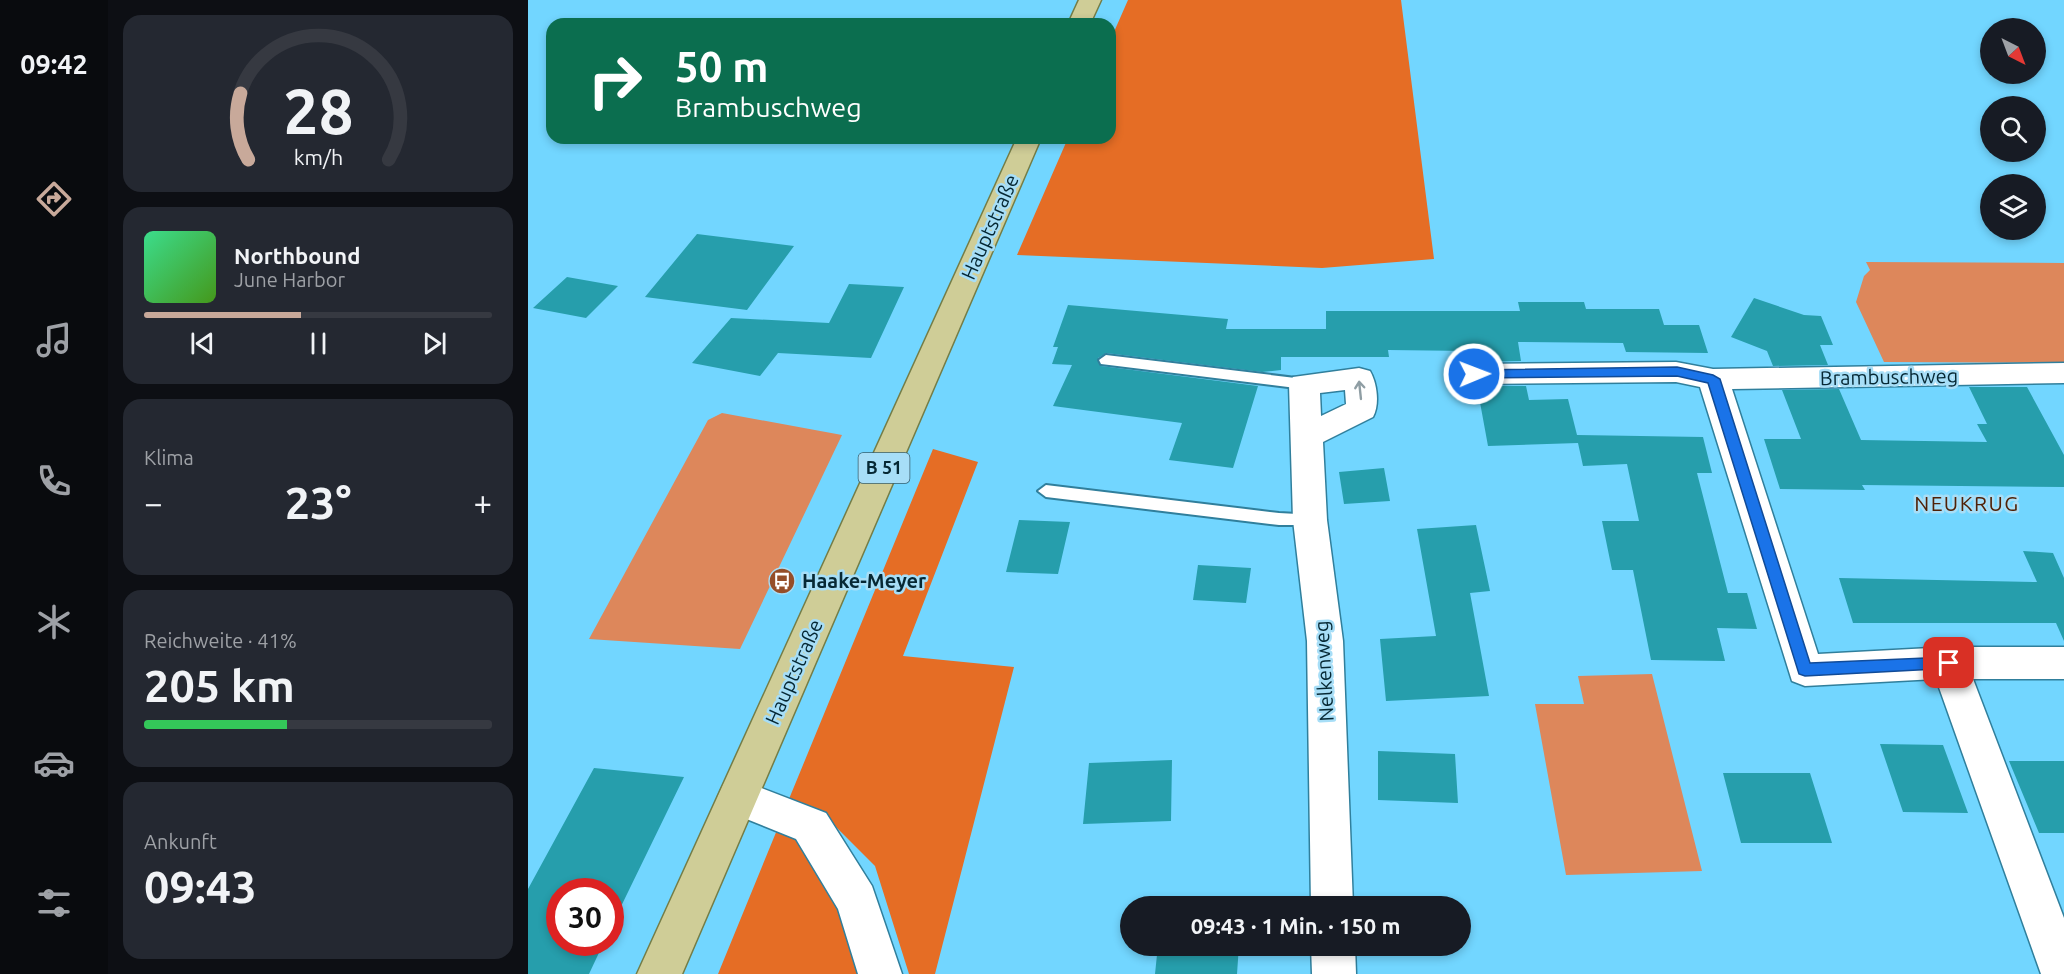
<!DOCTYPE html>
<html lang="de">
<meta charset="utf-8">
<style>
:root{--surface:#171b24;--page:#242831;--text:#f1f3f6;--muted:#9ea1a6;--line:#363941;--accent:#c8a99a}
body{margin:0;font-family:Ubuntu,sans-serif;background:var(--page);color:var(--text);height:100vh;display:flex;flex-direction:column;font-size:22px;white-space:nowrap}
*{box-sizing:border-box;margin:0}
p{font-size:20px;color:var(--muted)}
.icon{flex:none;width:33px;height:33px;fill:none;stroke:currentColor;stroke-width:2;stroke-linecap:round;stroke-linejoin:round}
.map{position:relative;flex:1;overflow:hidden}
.details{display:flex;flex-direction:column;gap:15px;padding:15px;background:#0d0f14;width:420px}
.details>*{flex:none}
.guide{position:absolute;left:18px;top:18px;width:570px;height:126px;border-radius:18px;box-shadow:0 3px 9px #0003;background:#0b6e4f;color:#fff;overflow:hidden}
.needle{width:39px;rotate:138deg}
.fabs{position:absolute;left:1452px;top:18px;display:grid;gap:12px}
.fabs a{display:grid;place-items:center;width:66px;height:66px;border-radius:50%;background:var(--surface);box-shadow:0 3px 9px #0003;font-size:30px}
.speed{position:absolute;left:18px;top:878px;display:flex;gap:12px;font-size:30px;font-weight:700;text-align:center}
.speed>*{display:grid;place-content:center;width:78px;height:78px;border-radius:50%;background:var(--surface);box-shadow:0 3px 9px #0003;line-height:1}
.speed .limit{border:9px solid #d22;background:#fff;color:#111}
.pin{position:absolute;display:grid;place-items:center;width:51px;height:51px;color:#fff;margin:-26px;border-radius:12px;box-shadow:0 3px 9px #0006}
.me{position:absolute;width:66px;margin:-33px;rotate:89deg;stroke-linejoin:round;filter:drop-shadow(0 0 4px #0008)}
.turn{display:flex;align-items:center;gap:21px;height:126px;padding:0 30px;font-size:27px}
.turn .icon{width:78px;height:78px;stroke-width:2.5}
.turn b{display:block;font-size:42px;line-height:51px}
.big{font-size:45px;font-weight:700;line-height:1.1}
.details .widget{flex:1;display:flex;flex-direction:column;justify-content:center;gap:9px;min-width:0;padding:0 21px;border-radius:18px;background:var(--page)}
.details .dial{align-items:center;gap:0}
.dial svg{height:156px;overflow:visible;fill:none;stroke:var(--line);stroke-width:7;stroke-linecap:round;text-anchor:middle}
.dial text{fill:var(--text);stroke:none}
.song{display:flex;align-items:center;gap:18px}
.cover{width:72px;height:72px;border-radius:9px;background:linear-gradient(135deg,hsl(150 70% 55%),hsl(100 70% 35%))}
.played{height:6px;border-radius:3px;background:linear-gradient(90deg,var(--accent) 45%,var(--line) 45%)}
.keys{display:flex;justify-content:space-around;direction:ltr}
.heat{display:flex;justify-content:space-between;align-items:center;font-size:33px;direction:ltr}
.charge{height:9px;border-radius:4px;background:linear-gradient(90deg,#34c759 41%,var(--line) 0)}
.trip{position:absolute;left:592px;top:896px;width:351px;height:60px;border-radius:30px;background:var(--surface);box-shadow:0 3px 9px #0003;font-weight:700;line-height:60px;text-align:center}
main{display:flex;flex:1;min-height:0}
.tab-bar{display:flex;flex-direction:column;width:108px;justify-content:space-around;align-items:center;background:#090b0e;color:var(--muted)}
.tab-bar .icon{width:42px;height:42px}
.tab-bar .on{color:var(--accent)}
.tab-bar b{font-size:27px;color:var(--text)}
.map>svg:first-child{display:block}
</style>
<main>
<nav class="tab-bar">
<b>09:42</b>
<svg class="icon on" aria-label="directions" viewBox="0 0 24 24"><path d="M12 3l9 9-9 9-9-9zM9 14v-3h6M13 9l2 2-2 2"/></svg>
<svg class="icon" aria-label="music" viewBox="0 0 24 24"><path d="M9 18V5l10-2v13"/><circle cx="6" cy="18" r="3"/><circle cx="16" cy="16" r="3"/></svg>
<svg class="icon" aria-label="phone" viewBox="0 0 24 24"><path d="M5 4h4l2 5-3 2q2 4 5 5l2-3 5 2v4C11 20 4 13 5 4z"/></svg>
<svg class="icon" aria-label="climate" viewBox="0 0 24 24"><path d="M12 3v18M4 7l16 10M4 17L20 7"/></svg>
<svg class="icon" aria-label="car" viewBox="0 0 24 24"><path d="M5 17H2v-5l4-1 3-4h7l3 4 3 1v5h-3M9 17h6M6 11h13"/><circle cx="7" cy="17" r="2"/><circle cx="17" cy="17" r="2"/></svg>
<svg class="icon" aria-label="filters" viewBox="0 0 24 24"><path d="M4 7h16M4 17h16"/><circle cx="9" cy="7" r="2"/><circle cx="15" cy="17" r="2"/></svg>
</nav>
<section class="details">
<div class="widget dial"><svg viewBox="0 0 100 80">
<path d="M14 69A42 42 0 1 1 86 69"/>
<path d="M14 69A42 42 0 0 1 10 35" stroke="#c8a99a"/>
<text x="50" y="56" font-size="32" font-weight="700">28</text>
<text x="50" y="72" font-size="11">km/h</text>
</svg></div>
<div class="widget">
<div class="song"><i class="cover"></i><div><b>Northbound</b><p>June Harbor</p></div></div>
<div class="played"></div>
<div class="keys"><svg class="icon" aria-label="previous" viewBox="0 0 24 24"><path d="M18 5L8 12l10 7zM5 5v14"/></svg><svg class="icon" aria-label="pause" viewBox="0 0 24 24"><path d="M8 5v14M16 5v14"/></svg><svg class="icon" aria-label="next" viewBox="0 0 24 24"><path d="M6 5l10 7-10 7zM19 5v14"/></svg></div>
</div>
<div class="widget"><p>Klima</p>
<div class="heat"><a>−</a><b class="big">23°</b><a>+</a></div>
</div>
<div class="widget"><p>Reichweite · 41%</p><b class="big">205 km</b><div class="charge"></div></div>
<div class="widget"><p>Ankunft</p><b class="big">09:43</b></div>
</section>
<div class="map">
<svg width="1536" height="974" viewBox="0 0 1536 974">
<rect width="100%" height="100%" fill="#72d6ff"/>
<!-- green -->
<path fill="#dd875b" d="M1338,262L1536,263V363L1356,362L1328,302L1336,276L1342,270Z
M194,413L314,435L212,649L61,639L180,420Z
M1124,674L1174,871L1038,875L1007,704H1056L1050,676Z"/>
<!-- forest -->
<path fill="#e56d25" d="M600,0H873L906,259L794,268L489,255L540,138H582V41Z
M405,449L450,462L375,656L486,667L407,974H381L347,866L293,812L261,799Z
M249,830L272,838L318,911L332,974H190Z"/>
<!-- building -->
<path fill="#269eac" d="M169,234L266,246L219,310L117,297Z
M39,277L90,286L58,318L5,308Z
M321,284L376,287L343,358L250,353L232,376L164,363L203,318L301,323Z
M1226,298L1276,315L1293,316L1305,345H1292L1300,365L1245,366L1239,351L1203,337Z
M990,302H1056L1058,309H1131L1136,325H1171L1180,353L1098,352L1095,343L990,342L993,361L944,362L942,351L860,350L861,357H753V370L734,372L578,353L570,358L573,366L730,386L705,468L641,460L654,423L525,406L544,365L524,364L530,347H525L540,305L700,319L698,329H798V311H992Z
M949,386H998L1001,400L1040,399L1049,435L1175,437L1184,473H1169L1200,593H1219L1229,629L1189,628L1197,661L1123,660L1105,570H1084L1074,521H1111L1099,464L1055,466L1050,443L960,446Z
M1441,387H1499L1536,455V487L1334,485L1337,490L1252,489L1236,439H1273L1254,390L1311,389L1333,440L1459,442L1449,424H1459Z
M856,468L862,501L816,504L811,472Z
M491,520L542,522L530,574L478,572Z
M948,525L962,591L942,593L961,696L858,701L852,639L908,636L889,529Z
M1495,551L1525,553L1536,578V641L1528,623H1325L1311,578L1509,582Z
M670,565L723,568L718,603L665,600Z
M1352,744L1415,745L1440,813L1375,812Z
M850,751L927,754L930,803L850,800Z
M644,760L643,821L555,824L561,763Z
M1481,761H1536V833H1511Z
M66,768L156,777L82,929V891H32V942H76L61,974H0V889Z
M1195,773H1282L1304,843H1213Z
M630,945H711L709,974H627Z"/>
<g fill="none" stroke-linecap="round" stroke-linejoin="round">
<defs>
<path id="service" d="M578,355L776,379L784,384L776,389L573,364L571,360Z
M518,485L751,513L788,515L790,520L788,525H751L518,497L510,491Z"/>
<path id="minor" d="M1148,362L1185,369L1536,363V383L1204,389L1290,654L1421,647H1536V679H1445L1536,918V974H1513L1408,679L1277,686L1264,681L1172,387L1148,382L946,384L935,381L931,374L935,367L946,364Z
M831,368L842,371C849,383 852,404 845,417L795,442L799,520L815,641L825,906H783L779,641L765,520L761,384L765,377ZM817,390L818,404L793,416L792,393Z
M210,779L298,813L344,886L374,974H330L310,909L268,839L196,810L190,797L196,784Z
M783,945H827L828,974H784Z"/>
<path id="primary" d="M551,0H573L562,24H540Z
M489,138H513L154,974H109Z"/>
</defs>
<!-- service casing -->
<use href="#service" stroke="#307f9c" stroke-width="4"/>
<!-- minor casing -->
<use href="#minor" stroke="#307f9c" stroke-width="3"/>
<!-- primary casing -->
<use href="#primary" stroke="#747d47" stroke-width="3"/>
<!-- service -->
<use href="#service" fill="#fff" fill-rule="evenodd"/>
<!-- minor -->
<use href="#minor" fill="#fff" fill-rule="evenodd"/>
<!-- primary -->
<use href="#primary" fill="#cfcd97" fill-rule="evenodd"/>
</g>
<!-- one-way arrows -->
<defs><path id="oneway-shaft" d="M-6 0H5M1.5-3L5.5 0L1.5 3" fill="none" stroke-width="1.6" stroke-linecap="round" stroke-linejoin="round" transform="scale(1.5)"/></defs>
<use stroke="#8f9ea4" href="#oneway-shaft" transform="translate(832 390) rotate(-96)"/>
<!-- route -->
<path fill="#1a73e8" stroke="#114b97" stroke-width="1.5" d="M1149,367L1185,375L1192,379L1282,663L1421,657L1429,663L1427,668L1277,676L1271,674L1180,383L1149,376L946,378L939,374L946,370Z"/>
<!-- icons -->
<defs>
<symbol id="bus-disc" viewBox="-11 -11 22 22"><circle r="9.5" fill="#954e29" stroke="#a7def7"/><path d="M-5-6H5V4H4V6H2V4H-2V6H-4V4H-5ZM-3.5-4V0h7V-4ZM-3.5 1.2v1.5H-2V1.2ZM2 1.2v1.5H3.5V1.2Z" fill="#fff"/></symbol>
</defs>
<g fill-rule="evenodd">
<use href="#bus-disc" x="239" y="566" width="30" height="30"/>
</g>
<g text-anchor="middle" stroke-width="5" stroke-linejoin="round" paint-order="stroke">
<!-- shield labels -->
<rect fill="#a7def7" stroke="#365f6e" stroke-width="1.5" x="330.5" y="453" width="51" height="30" rx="4.5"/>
<g font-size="18" font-weight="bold" fill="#062834">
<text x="356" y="474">B 51</text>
</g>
<!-- street labels -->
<g font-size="20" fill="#062834" stroke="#a7def7">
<text transform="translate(462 227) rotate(-66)" y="7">Hauptstraße</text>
<text transform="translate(1361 377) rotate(-1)" y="7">Brambuschweg</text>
<text transform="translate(796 671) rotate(-93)" y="7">Nelkenweg</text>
<text transform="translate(266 672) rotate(-66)" y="7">Hauptstraße</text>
</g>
<!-- poi labels -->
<g font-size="20" font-weight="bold" fill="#062834" stroke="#a7def7" text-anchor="start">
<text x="274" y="588">Haake-Meyer</text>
</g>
<!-- neighbourhood labels -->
<g font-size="21" letter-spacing="1.5" fill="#4f2005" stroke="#a7def7">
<text x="1439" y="511">NEUKRUG</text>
</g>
</g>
</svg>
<div class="fabs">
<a><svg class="needle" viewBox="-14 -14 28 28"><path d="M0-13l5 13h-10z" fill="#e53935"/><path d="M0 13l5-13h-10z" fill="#9ea1a6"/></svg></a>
<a><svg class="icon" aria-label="search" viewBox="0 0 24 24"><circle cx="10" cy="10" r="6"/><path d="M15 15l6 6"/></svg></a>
<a><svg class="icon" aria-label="layers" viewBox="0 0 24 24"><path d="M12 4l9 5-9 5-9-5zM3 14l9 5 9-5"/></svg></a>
</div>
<div class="speed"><div class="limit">30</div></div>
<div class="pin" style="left:1421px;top:663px;background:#d93025"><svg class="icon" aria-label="arrive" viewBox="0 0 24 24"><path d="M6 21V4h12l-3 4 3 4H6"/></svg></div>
<svg class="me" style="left:946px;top:374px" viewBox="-20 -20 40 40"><circle r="17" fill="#1a73e8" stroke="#fff" stroke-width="3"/><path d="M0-11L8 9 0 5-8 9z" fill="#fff"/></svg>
<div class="trip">09:43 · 1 Min. · 150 m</div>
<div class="guide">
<div class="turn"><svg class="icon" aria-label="right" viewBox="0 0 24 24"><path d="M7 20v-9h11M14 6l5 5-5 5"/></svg><div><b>50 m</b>Brambuschweg</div></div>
</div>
</div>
</main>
